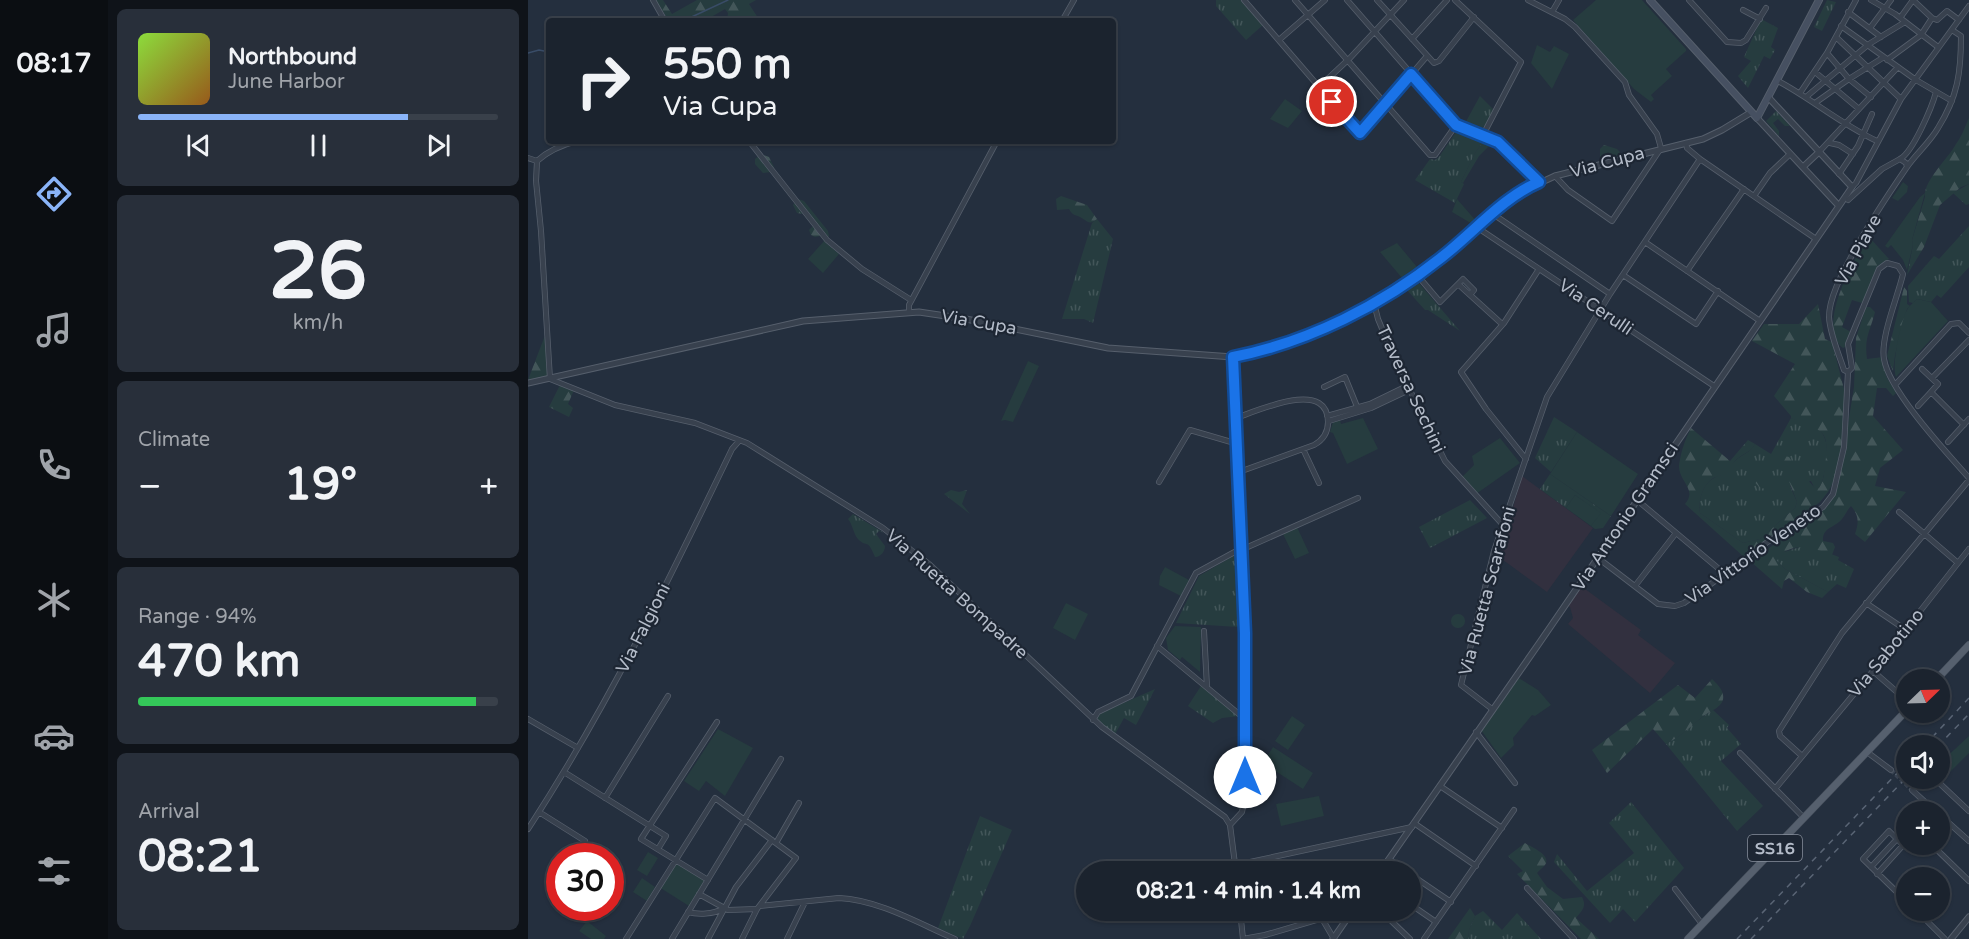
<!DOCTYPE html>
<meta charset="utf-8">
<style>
:root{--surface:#1b232e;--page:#282f3a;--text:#f1f3f6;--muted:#a0a4aa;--line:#39404a;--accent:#8ab4f8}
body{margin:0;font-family:"Varela Round",sans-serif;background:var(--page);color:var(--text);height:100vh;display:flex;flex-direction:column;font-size:22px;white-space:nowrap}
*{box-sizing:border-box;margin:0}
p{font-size:20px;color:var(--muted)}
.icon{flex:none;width:33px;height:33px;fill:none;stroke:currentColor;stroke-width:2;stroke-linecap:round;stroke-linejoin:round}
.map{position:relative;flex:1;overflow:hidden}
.side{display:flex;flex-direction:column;gap:9px;padding:9px;background:#0f1319;width:420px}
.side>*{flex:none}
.guide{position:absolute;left:18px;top:18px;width:570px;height:126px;border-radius:6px;box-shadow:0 2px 4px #0004,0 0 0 2px var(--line);background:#1b232e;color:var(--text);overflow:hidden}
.needle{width:39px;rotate:67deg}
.controls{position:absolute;left:1368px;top:669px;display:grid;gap:12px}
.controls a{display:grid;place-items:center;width:54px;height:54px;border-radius:50%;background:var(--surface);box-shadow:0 2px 4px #0004,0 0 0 2px var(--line);font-size:30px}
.speed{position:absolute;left:18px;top:843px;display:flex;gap:12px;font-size:30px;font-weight:700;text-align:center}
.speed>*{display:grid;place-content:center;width:78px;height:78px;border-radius:50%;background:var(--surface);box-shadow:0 2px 4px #0004,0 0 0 2px var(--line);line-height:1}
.speed .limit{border:9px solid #d22;background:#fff;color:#111}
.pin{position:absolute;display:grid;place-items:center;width:51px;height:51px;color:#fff;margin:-26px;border:3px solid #fff;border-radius:50%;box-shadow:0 2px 6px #0007}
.me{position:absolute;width:66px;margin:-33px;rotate:0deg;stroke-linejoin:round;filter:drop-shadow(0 0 4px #0008)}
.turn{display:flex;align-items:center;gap:21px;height:126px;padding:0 18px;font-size:27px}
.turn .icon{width:78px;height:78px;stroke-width:2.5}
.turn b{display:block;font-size:42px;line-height:51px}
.big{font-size:45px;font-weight:700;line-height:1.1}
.side .card{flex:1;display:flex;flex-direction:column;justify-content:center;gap:9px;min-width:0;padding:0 21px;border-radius:9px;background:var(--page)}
.side .dial{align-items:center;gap:0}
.dial b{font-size:78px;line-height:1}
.song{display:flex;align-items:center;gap:18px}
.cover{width:72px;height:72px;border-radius:9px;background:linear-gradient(135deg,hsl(90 70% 55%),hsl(30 70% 35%))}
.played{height:6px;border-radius:3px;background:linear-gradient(90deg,var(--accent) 75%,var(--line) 75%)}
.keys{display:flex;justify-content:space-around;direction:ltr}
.heat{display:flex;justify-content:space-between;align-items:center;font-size:33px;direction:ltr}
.charge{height:9px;border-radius:4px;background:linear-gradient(90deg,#34c759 94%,var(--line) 0)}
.trip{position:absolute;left:548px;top:861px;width:345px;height:60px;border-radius:30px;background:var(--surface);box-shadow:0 2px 4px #0004,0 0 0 2px var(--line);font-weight:700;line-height:60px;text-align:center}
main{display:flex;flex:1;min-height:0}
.menu{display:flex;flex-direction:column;width:108px;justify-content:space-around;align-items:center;background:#0b0e12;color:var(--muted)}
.menu .icon{width:42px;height:42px}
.menu .selected{color:var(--accent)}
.menu b{font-size:27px;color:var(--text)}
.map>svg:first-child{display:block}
</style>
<main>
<nav class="menu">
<b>08:17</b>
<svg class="icon selected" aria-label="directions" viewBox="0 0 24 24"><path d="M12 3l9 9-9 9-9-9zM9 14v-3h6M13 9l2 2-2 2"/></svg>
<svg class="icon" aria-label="music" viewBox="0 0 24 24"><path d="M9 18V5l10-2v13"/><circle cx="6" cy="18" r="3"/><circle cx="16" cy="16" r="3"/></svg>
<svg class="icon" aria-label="phone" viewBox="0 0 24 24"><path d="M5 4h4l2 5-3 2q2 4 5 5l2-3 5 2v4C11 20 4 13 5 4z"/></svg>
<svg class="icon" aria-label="climate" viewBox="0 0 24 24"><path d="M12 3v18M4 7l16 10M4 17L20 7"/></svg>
<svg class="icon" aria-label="car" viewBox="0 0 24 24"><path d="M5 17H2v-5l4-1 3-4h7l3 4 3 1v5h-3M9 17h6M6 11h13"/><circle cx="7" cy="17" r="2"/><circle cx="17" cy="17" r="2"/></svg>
<svg class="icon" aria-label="filters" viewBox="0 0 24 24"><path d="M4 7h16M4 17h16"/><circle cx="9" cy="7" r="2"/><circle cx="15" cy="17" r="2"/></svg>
</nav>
<section class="side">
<div class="card">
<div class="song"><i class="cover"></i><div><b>Northbound</b><p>June Harbor</p></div></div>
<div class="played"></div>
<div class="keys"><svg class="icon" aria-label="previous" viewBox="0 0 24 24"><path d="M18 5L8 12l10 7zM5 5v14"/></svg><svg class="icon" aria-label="pause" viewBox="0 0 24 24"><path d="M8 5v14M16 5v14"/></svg><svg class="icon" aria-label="next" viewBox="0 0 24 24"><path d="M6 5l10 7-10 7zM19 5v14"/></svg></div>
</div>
<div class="card dial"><b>26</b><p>km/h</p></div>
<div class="card"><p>Climate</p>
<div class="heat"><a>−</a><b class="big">19°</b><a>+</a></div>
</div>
<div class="card"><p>Range · 94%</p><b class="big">470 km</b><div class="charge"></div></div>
<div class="card"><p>Arrival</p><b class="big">08:21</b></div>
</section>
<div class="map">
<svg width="1441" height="939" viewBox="0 0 1441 939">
<defs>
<pattern id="grass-tufts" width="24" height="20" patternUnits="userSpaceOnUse" patternTransform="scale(1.5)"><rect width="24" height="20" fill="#263c3f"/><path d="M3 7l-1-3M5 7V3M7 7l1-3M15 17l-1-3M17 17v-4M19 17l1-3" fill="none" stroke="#435659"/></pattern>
<pattern id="forest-firs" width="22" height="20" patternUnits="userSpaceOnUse" patternTransform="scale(1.5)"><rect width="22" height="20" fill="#263c3f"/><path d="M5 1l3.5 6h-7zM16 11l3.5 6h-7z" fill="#435659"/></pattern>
</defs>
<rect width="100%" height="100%" fill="#242f3e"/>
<!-- medical -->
<path fill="#32303f" d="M994,476L1065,528L1019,592L971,557Z
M1053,586L1113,630L1110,635L1147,663L1122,693L1040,624L1045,618L1042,607L1039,605Z"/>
<!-- grass -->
<path fill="url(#grass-tufts)" d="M688,0H714L735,25L718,40L688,6Z
M1299,0L1308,2L1294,31L1286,27Z
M1233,19L1250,28L1243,47L1247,50L1242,59L1236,56L1220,88L1210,76L1223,61L1216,57Z
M952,96L966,110C957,127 956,133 935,127Z
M1248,111L1262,126H1257L1250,119L1245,123L1251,131V136L1238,121Z
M933,130L958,138L947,153L933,182L936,184L927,203L887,180L902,159L907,160L911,157L928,132Z
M1441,184V204L1438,205L1425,193Z
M569,219L585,239L565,323L556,319H534L564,223Z
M1441,226V267L1413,298L1409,295L1403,302L1389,299L1385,303L1381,302L1380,286L1406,256L1411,259Z
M889,281L932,331L900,310H897L879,290Z
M1026,417L1049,432L1023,472L1007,458Z
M1263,418C1270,421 1278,422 1286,426C1306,437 1298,465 1294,483L1291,488L1287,489L1283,481L1262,486L1269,502L1267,508L1232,539L1215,543L1172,513C1170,502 1174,484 1186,478C1189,476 1192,476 1194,474C1201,469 1205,461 1212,457C1218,453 1223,451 1227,444L1243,454Z
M1022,474L1083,516L1075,528L1067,529L1063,526L1072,513L1047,495L1038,508L1012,489Z
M942,500L959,518L902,548L891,527Z
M325,514L356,533L351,531L348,534L357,546C357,551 353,557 347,557C339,537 340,549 330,539C325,533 325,525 320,519Z
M1272,547H1285L1311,557L1310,560L1326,569L1318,588L1309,584L1300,592L1257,569L1249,561V557L1253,553Z
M709,554L710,627L648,623L671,576Z
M673,686L711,716L694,718L685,723L660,706Z
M627,689L608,725L596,718L586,736L564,716L571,714Z
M1185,710L1201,725L1199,728L1213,744L1193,761L1235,806L1209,831L1138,744C1158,734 1167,720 1185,710Z
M1103,802L1156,868L1107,922L1095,909L1082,923L1026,862L1029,854L1059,891L1106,853L1081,823Z
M452,816L484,830L442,926L435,939L410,928Z
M955,911L974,930L989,913L1013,939H940L941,930L947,916Z"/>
<!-- forest -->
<path fill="url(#forest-firs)" d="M127,0H135L144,14L169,0H228L221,4L232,21H199L200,13L197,9L176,21H141Z
M1441,118V184L1433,187L1412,205L1396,247L1379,275L1385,245L1384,240L1397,197C1395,181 1420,159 1428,144C1434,136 1437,127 1441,118Z
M958,138L961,140V146L951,156L935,183L933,182L947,153Z
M1076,145L1089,149L1092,152V155L1088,157L1081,154L1072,157V149Z
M233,154L241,157L246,167L243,172L235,173L227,164V159Z
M533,196L559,205L569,219C561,226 560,221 552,217C546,214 545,216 541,209L529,210L528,199Z
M270,199L276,201L300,231L301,236L296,241L292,236L287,237L283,235L281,230L285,226L275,214L269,213L265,205Z
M1340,236L1361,259L1351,265L1334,303L1324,300L1314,327L1323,332L1317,347L1315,348C1287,326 1327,258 1340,236Z
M1376,287L1379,291V304L1382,306L1379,309L1367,355L1365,371L1359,356Z
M1290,304L1297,339L1304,342L1317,393L1314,447L1307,479L1300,492L1292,502L1216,557L1157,504C1170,489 1150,481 1151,465C1153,451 1157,440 1163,428L1202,461L1220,440L1227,444C1223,452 1216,453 1209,459C1204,463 1202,469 1197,473C1193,477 1188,476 1184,479C1174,486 1170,502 1172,513L1215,543L1232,539L1267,508L1269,502L1261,481L1267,477L1276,476L1287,488H1291C1296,481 1296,473 1297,465C1303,426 1292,432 1263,418V416L1246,396L1267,364L1224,341L1236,324H1271Z
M1338,307H1342L1347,312C1342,332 1336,337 1339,359L1355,357L1358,376L1368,393L1365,396L1358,388H1349L1345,416L1375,450L1352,468L1347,486L1378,492L1337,542L1327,534C1331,523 1331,515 1323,506C1319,510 1318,514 1314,519C1307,528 1294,527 1295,541L1305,543L1307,547L1304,555C1286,548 1266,541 1250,557L1249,561L1257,569L1300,592L1294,598L1279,592L1261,578L1256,581L1254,589L1222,561L1291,514L1303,501L1311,480L1326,387L1328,338Z
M18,336L21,376L0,380L16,338Z
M32,385L46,390L40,404L45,408L41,417L21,407Z
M1252,455L1261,457L1268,468L1263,471L1251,464L1250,458Z
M1229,465L1241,486L1237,489L1231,487L1223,478L1224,467Z
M423,490L431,492L439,490L434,504L442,514L416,494Z
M923 621a7 7 0 1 1 14 0a7 7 0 1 1-14 0Z
M1184,679C1188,683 1194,688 1195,695C1197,706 1184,710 1177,715C1162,726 1156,735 1138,744L1125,729L1079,773L1064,750L1150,685L1167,698Z
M997,843C1003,847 1024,855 1017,865C1015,868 1011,870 1009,873L1019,887L1035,899L1054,897C1059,907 1054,910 1048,918L1071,939H1053L989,874L995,871L980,856Z
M942,908L947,916L941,930L940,939H920Z"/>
<!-- green -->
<path fill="#263c3f" d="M1068,0H1114L1158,49V51L1138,69L1144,76L1123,95L1126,99L1123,102L1106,89L1045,20Z
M1009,45L1022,52L1026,46L1041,54L1024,89L1003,63Z
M757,99L774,111L760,128L742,119Z
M1375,182L1380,186L1379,192L1370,201L1364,198Z
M1397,193L1384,240L1385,245L1379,270L1375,260L1363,245L1360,248L1357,246L1392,197Z
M929,199L949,222L946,225L924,212Z
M296,241L311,254L295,273L280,259Z
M869,243L889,267L874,278L852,252Z
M1389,299L1403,302L1420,321L1368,377C1363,366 1373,321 1379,310C1381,306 1386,302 1389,299Z
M500,361L511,366L485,422L477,420L473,421Z
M835,418L850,449L819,464L805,433L802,432L805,422L812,420L813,424Z
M1049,432L1110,474L1083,516L1022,474Z
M972,438L992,463L948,494L933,478L946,465L944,456Z
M1047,495L1073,513L1063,526L1038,508Z
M769,527L781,553L767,559L755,534Z
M637,567L661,580L653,596L631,585L632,576Z
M538,603L560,614L547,640L525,628Z
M647,626L673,627L672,672L654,657L652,660L640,650L638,638Z
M989,677L1010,690L1023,705L1007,716L1004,715L985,738L986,745L973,758L953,730Z
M764,716L777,725L760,750L747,741Z
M190,729L225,748L197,796L178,781L171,791L156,781Z
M1441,736V753L1417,777L1412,772V763Z
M745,747L785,773L775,789L735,763Z
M734,777L739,780C744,786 743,791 736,796L733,795V788H731Z
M791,796L796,816L753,826L748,804Z
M120,852L130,858L119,876L109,870Z
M146,861L177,879L161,906L131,887Z
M114,878L127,887L119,901L105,892Z
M59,921L78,936L76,939H63L51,931Z"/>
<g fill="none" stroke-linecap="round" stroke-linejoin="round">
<!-- stream -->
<path stroke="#394c67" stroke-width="1.5" d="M155,21L200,0
M0,53L11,50L21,52"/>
<!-- minor-tunnel -->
<path stroke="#3a4453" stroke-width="4.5" stroke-dasharray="4.5 2" stroke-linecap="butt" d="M1363,770L1384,790"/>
<defs>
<path id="minor" d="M125,0L137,21
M716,0L830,132L835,131L899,56
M767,0L902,155H907L928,125
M819,0L928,125L970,142L1011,182
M849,0L906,63L911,61L946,17
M927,0L993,62L955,135
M1000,0L1037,19L1047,27L1097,82L1101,95L1129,134L1133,148L1084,221L1040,190L1027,176
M1161,0L1199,42L1213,43L1218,40L1238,8
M1343,0L1367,14L1410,47
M1385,0L1404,18
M1215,10L1232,19
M1024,12L1031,0
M1320,12L1353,37
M1372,18L1385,0
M534,21L546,0
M1313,26L1388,80L1424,101
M1342,28L1363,0
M1308,37L1373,99
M884,39L919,0
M751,40L797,0
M1299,53L1321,79L1343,97
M1359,60L1393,35L1404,18L1409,20L1419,11L1431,20
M1287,72L1331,109
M1250,81C1284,99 1314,125 1349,141
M791,87L822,58L876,0
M1272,93L1299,53L1328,0
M1278,97L1341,44L1377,22
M1287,103L1321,79L1356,57
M49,141C33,145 21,150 9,161L8,181L13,231L22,379L87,405L167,423L219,443L355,528L401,564L574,727L697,817L702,825L708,872
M221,141L299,240L334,269L383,300
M1158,143L1159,148L1172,159L1288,239
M1302,143L1311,145L1325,154
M1291,152L1370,67
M0,158L9,161
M1372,159C1385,152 1404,107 1408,92
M1311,174L1330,146L1344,114
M1324,187L1328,183L1373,99L1441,6
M1226,196L1242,173L1262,154
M1320,200L1354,169L1372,159L1378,163L1379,167
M965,214L1082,294
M950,228L1186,386
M1117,242L1232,321
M1159,271L1216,189
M1095,275L1168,324L1190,291
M890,276L912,302L930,284
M942,295L946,290L935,279L930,284L974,324
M846,303L850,319L868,362L917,461L975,525
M381,312V305L469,141
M1394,369L1410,384L1403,392L1436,425
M1320,372L1316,370C1311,354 1302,335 1301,317C1301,298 1314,274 1323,257C1339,226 1359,196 1379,167C1388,154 1402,142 1410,128C1430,96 1433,72 1433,36L1424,30
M1404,378L1441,340
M1367,385L1423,324L1431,323L1441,333
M796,387L817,377L830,409
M1390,406L1403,392
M799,416L842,404L879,386
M708,418C729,411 800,378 800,422C800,433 795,440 786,445L711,472
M801,421L843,408L881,390
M1420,442L1441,419
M775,449L791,483
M998,459L958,409L933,372L976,323L1011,269
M631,482L662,430L710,444
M1109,500L1197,574
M1371,512L1430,563
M713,550L830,498
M1070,558L1130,604L1147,606L1156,603L1197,574L1238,543L1295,507L1305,494L1316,447L1320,372L1324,368L1320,344L1351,269L1359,263L1370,266L1375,274C1370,296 1352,338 1356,359C1361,391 1419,453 1441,478
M1107,586L1148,533
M1338,603L1378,630
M676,631L679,687
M629,646L718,720
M1345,671L1378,700
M964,709L933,685L966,551L1019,397L1082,294L1172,159
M0,719L50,748
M565,720L570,712L603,696L668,573L714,548
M948,732L987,783
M1339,752L1363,770
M1212,753L1276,818
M1274,756L1252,736L1251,731L1314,633L1441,480
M36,772L138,836L130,849
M1406,778L1441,811
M912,786L974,828
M1247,789L1345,671L1441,549
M1384,790L1408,812
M77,798L140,696
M11,812L57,841
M1412,815L1441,841
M886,823L948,866
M702,825L714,812L716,802L717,633L705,357
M0,829C79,708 142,578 204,449L211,441
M248,843L271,803
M1403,844L1441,881
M1375,845L1361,831L1335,859L1378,901
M861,859L879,872
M708,865L884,827
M1343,867L1369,839
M882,874L923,902
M1349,874L1378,842
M180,880L113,839L189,722
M999,888L1046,939
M1147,889L1174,924
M171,894L200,910L229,909
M882,904L908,922
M232,906L311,898C351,900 390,923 427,939
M712,910L715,939
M797,910L796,922L806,939
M852,910L882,939
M1388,910L1417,939
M160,912C171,915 185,914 195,909
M98,939L187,798L268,858L229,909L214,939
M144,939L253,759
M180,939L208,887L244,840
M259,939L277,902
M715,939L737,935L795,918
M896,939L986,810"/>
<path id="tertiary" d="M1241,98L1324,187
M1229,118L1311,206
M1275,167L1291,152
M0,383L275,321L391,312L438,319L580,348L705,357L770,340L852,300L890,276L915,257L990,193L1027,176L1175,139L1194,130L1222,113
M852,872L1012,642L1324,187
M805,939L825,910
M1423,939L1441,917"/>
<path id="secondary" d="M1122,0L1229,118L1291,0"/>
<path id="primary" d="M1408,680L1441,645
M1160,939L1378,711"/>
</defs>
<!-- minor casing -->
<use href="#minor" stroke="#565f6c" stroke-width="6"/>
<!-- tertiary casing -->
<use href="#tertiary" stroke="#565f6c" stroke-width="7"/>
<!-- secondary casing -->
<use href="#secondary" stroke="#565f6c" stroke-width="8"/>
<!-- primary casing -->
<use href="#primary" stroke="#414a57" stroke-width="8"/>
<!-- minor -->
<use href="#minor" stroke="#38414e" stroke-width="4.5"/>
<!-- tertiary -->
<use href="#tertiary" stroke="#38414e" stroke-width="5"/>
<!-- secondary -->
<use href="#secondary" stroke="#465061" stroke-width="6"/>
<!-- primary -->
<use href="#primary" stroke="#56606e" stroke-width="7"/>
<!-- rail -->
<path stroke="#5a6575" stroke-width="1.5" stroke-dasharray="6 6" stroke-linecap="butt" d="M1396,746L1441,698
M1410,746L1441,714
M1209,939L1378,764
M1223,939L1378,778"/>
</g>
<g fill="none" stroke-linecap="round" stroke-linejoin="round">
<defs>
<path id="route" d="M717,777V633L705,357C781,342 854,305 914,257C945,233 975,197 1011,182L970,142L928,125L883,74L832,133L804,102"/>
</defs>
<!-- route casing -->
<use href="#route" stroke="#114b97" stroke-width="15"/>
<!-- route -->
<use href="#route" stroke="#1a73e8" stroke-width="10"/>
</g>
<g text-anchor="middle" stroke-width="4.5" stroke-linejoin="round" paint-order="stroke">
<!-- shield labels -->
<rect fill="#1d2633" stroke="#878f9c" stroke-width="1.5" x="1220" y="835" width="54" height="26" rx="4.5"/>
<g font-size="16" font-weight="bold" fill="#b4bcc9">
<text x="1247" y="854">SS16</text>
</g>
<!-- street labels -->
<g font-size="18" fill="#b4bcc9" stroke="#1d2633">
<text transform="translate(1079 162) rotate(-15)" y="6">Via Cupa</text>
<text transform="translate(1330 250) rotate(-62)" y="6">Via Piave</text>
<text transform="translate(1068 307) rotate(34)" y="6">Via Cerulli</text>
<text transform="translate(451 322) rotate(10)" y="6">Via Cupa</text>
<text transform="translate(883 389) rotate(65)" y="6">Traversa Sechini</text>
<text transform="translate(1097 517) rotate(-56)" y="6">Via Antonio Gramsci</text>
<text transform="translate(1225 554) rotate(-35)" y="6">Via Vittorio Veneto</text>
<text transform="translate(959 591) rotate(-75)" y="6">Via Ruetta Scarafoni</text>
<text transform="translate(429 594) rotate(42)" y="6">Via Ruetta Bompadre</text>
<text transform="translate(115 628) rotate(-63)" y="6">Via Falgioni</text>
<text transform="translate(1358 653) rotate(-51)" y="6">Via Sabotino</text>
</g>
</g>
</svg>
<div class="controls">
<a><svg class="needle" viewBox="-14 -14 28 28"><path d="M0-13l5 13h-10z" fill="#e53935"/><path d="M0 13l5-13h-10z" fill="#a0a4aa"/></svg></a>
<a><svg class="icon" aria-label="sound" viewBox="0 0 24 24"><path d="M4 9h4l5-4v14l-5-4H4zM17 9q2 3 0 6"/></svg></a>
<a>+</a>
<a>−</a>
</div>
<div class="speed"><div class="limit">30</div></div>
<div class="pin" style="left:804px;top:102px;background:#d93025"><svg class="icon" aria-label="arrive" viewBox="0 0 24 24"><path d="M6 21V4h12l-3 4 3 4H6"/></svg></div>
<svg class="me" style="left:717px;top:777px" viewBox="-20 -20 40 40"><circle r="19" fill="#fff"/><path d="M0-13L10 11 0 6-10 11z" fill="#1a73e8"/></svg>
<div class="trip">08:21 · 4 min · 1.4 km</div>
<div class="guide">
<div class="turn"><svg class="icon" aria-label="right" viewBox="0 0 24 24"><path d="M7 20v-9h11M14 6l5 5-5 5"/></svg><div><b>550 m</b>Via Cupa</div></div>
</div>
</div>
</main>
